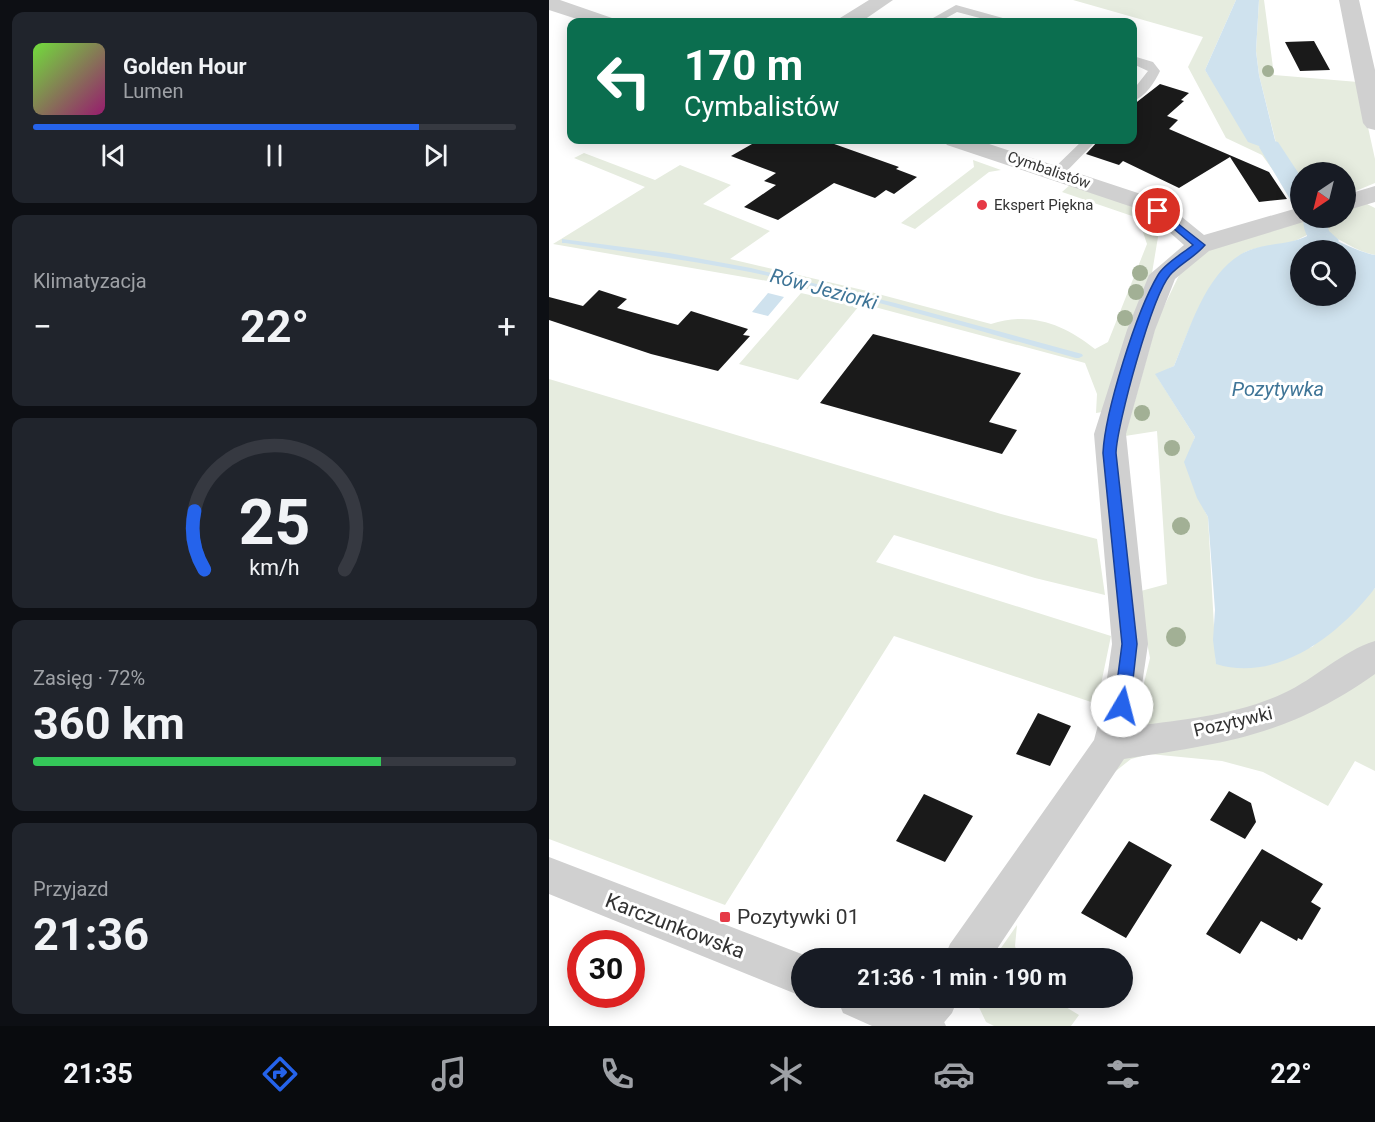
<!DOCTYPE html>
<html lang="pl">
<meta charset="utf-8">
<style>
:root{--surface:#171b24;--page:#20242c;--text:#f1f3f6;--muted:#9ea1a6;--line:#363941;--accent:#2563eb}
body{margin:0;font-family:Roboto,sans-serif;background:var(--page);color:var(--text);height:100vh;display:flex;flex-direction:column;font-size:22px;white-space:nowrap}
*{box-sizing:border-box;margin:0}
p{font-size:20px;color:var(--muted)}
.icon{flex:none;width:33px;height:33px;fill:none;stroke:currentColor;stroke-width:2;stroke-linecap:round;stroke-linejoin:round}
.map{position:relative;flex:1;overflow:hidden}
.details{display:flex;flex-direction:column;gap:12px;padding:12px;background:#0d0f14;width:549px}
.details>*{flex:none}
.top-card{position:absolute;left:18px;top:18px;width:570px;height:126px;border-radius:12px;box-shadow:0 3px 15px #0003;background:#0b6e4f;color:#fff;overflow:hidden}
.needle{width:39px;rotate:215deg}
.controls{position:absolute;left:741px;top:162px;display:grid;gap:12px}
.controls a{display:grid;place-items:center;width:66px;height:66px;border-radius:50%;background:var(--surface);box-shadow:0 3px 15px #0003;font-size:30px}
.speed{position:absolute;left:18px;top:930px;display:flex;gap:12px;font-size:30px;font-weight:700;text-align:center}
.speed>*{display:grid;place-content:center;width:78px;height:78px;border-radius:50%;background:var(--surface);box-shadow:0 3px 15px #0003;line-height:1}
.speed .limit{border:9px solid #d22;background:#fff;color:#111}
.pin{position:absolute;display:grid;place-items:center;width:51px;height:51px;color:#fff;margin:-26px;border:3px solid #fff;border-radius:50%;box-shadow:0 2px 6px #0007}
.me{position:absolute;width:66px;margin:-33px;rotate:8deg;stroke-linejoin:round;filter:drop-shadow(0 0 4px #0008)}
.turn{display:flex;align-items:center;gap:21px;height:126px;padding:0 18px;font-size:27px}
.turn .icon{width:78px;height:78px;stroke-width:2.5}
.turn b{display:block;font-size:42px;line-height:51px}
.big{font-size:45px;font-weight:700;line-height:1.1}
.details .card{flex:1;display:flex;flex-direction:column;justify-content:center;gap:9px;min-width:0;padding:0 21px;border-radius:12px;background:var(--page)}
.details .dial{align-items:center;gap:0}
.dial svg{height:156px;overflow:visible;fill:none;stroke:var(--line);stroke-width:7;stroke-linecap:round;text-anchor:middle}
.dial text{fill:var(--text);stroke:none}
.song{display:flex;align-items:center;gap:18px}
.cover{width:72px;height:72px;border-radius:9px;background:linear-gradient(135deg,hsl(100 70% 55%),hsl(320 70% 35%))}
.played{height:6px;border-radius:3px;background:linear-gradient(90deg,var(--accent) 80%,var(--line) 80%)}
.keys{display:flex;justify-content:space-around;direction:ltr}
.heat{display:flex;justify-content:space-between;align-items:center;font-size:33px;direction:ltr}
.charge{height:9px;border-radius:4px;background:linear-gradient(90deg,#34c759 72%,var(--line) 0)}
.trip{position:absolute;left:242px;top:948px;width:342px;height:60px;border-radius:30px;background:var(--surface);box-shadow:0 3px 15px #0003;font-weight:700;line-height:60px;text-align:center}
.tabs{display:flex;height:96px;justify-content:space-around;align-items:center;background:#090b0e;color:var(--muted)}
.tabs .icon{width:42px;height:42px}
.tabs .on{color:var(--accent)}
.tabs b{font-size:27px;color:var(--text)}
main{display:flex;flex:1;min-height:0}
.map>svg:first-child{display:block}
</style>
<main>
<section class="details">
<div class="card">
<div class="song"><i class="cover"></i><div><b>Golden Hour</b><p>Lumen</p></div></div>
<div class="played"></div>
<div class="keys"><svg class="icon" aria-label="previous" viewBox="0 0 24 24"><path d="M18 5L8 12l10 7zM5 5v14"/></svg><svg class="icon" aria-label="pause" viewBox="0 0 24 24"><path d="M8 5v14M16 5v14"/></svg><svg class="icon" aria-label="next" viewBox="0 0 24 24"><path d="M6 5l10 7-10 7zM19 5v14"/></svg></div>
</div>
<div class="card"><p>Klimatyzacja</p>
<div class="heat"><a>−</a><b class="big">22°</b><a>+</a></div>
</div>
<div class="card dial"><svg viewBox="0 0 100 80">
<path d="M14 69A42 42 0 1 1 86 69"/>
<path d="M14 69A42 42 0 0 1 9 39" stroke="#2563eb"/>
<text x="50" y="56" font-size="32" font-weight="700">25</text>
<text x="50" y="72" font-size="11">km/h</text>
</svg></div>
<div class="card"><p>Zasięg · 72%</p><b class="big">360 km</b><div class="charge"></div></div>
<div class="card"><p>Przyjazd</p><b class="big">21:36</b></div>
</section>
<div class="map">
<svg width="826" height="1026" viewBox="0 0 826 1026">
<rect width="100%" height="100%" fill="#fff"/>
<!-- green -->
<path fill="#e6ecdf" d="M524,0H687L656,70L672,95L727,143L710,75L707,51L710,0H715L725,75L809,82L826,159V183L797,195L796,172H752L751,207L746,209L734,184L713,155L677,138L639,67L654,37Z
M35,153L106,180L131,165L182,185L154,204L221,231L181,259L318,291L442,324C481,311 515,324 546,349L559,342L598,244L591,223L583,216L513,192L522,184C553,195 590,202 610,231L601,285L560,411L547,413L548,394L536,363L247,286L4,244L96,187L25,158Z
M424,160L452,170L440,172L366,229L352,223L425,167Z
M816,203L826,208V255C806,252 791,237 772,232C763,230 751,240 742,242C728,246 705,246 693,254C656,279 642,327 625,366L607,375L646,437C636,458 648,498 659,517L667,664L763,647L826,588V642L763,685L687,714L595,726L589,720L588,712L601,658L588,592L618,584L608,431L576,436L608,321L634,267L661,250L765,218H796L797,207Z
M252,293L310,306L249,380L190,364Z
M0,379L452,514L548,539L556,595L486,578L345,535L327,562L562,636L551,689L545,703L345,636L176,905L0,839Z
M826,668V771L806,761L779,806L714,772L673,761L601,754L582,759L558,778L570,758Z
M468,925L466,946L470,958H445Z
M429,998H502L530,1015L522,1026H445L437,1022L427,1001Z"/>
<!-- water -->
<path fill="#cfe2ee" fill-rule="evenodd" d="M687,0H710L707,51L710,75L727,144L725,146H710L699,142L656,70Z
M771,226C776,238 813,253 826,255V588C790,635 728,683 667,664L664,640L666,610L659,517L648,498L635,462L646,437L606,374L625,366C641,329 656,274 694,253C716,241 744,247 765,232L764,229ZM796,250V296H752V250Z
M219,293L235,297L219,316L203,312Z"/>
<g fill="none" stroke-linecap="round" stroke-linejoin="round">
<!-- stream -->
<path fill="#cfe2ee" fill-rule="evenodd" d="M13,239L120,253L202,268L346,303L533,354L534,356L530,358H527C419,328 311,295 201,272C139,260 78,252 16,243H13Z"/>
<!-- canal -->
<path fill="#cfe2ee" fill-rule="evenodd" d="M721,140L729,142L752,177V203L742,201L710,147L713,142Z
M756,218H776L780,231L790,240L786,245C766,250 756,240 754,221Z"/>
</g>
<!-- building -->
<path fill="#1a1a1a" d="M765,41L781,70L751,71L736,42Z
M611,84L640,93L632,100L635,101L618,116L629,120L620,129L720,172L738,199L710,202L681,157L630,188L574,161L570,165L537,154L550,140H584V105Z
M210,140H274L350,167L347,169L368,177L345,194L337,190L326,198L285,183L229,220L195,207L227,185L215,181L227,173L182,156Z
M50,290L78,299L68,308L129,325L142,311L199,329L194,335L201,336L169,371L102,354L0,320V297L34,306Z
M324,334L472,373L440,422L468,430L453,454L271,403Z
M489,713L522,726L501,766L467,754Z
M680,791L702,803L707,822L696,839L661,820Z
M375,794L424,816L396,862L347,841Z
M580,841L623,865L577,938L532,913Z
M713,849L774,884L762,902L772,908L753,940L749,938L748,941L712,921L691,954L657,934Z"/>
<g fill="none" stroke-linecap="round" stroke-linejoin="round">
<!-- service -->
<path fill="#d0d0d0" fill-rule="evenodd" d="M407,5L461,20L463,22H446L408,12L390,22H377Z
M584,56L604,62L611,71C606,82 596,97 584,101V90L599,71L584,64Z
M534,140H548L513,176H503V170Z"/>
<!-- minor -->
<path fill="#d0d0d0" fill-rule="evenodd" d="M0,0H11L63,18L67,22H37L0,10Z
M320,0H344L312,22H288L291,18Z
M790,0H810L826,70V130L818,128L814,123Z
M394,140H428L604,198L628,213L655,235L752,207V218H763L761,220L660,251L626,279L606,330L577,434L599,644L587,726C637,719 689,715 735,693C766,679 793,651 826,641V674C738,736 678,743 575,759L442,958H395L401,944L545,740L554,706L563,644L545,434L578,330L600,275L635,245L610,223L586,208L398,145Z
M826,186V202L796,211V195Z
M359,998H409L403,1013L392,1026H346L344,1022Z"/>
<!-- tertiary -->
<path fill="#d0d0d0" fill-rule="evenodd" d="M0,857L263,958H252V996L0,894Z
M288,998H360L390,1011L397,1026H323L294,1013Z"/>
</g>
<!-- trees -->
<g fill="#a2b095">
<circle cx="719" cy="71" r="6"/>
<circle cx="591" cy="273" r="8"/>
<circle cx="587" cy="292" r="8"/>
<circle cx="576" cy="318" r="8"/>
<circle cx="593" cy="413" r="8"/>
<circle cx="623" cy="448" r="8"/>
<circle cx="632" cy="526" r="9"/>
<circle cx="627" cy="637" r="10"/>
</g>
<!-- route -->
<path fill="#2563eb" stroke="#184099" stroke-width="1.5" d="M609,208L656,245C646,257 631,264 621,275C603,296 568,424 567,453L588,644L581,706L573,713L565,706L573,644L554,453C556,412 587,312 609,275C615,264 633,254 644,245L606,213L604,211Z"/>
<!-- markers -->
<g fill="#e63946" stroke="#fff" stroke-width="2">
<circle cx="433" cy="205" r="6"/>
<rect x="170" y="911" width="12" height="12" rx="3"/>
</g>
<g text-anchor="middle" stroke-width="6" stroke-linejoin="round" paint-order="stroke">
<!-- far-street labels -->
<g font-size="15" fill="#333" stroke="#fff">
<text transform="translate(500 170) rotate(19)" y="5">Cymbalistów</text>
</g>
<!-- far-poi labels -->
<g font-size="15" fill="#333" stroke="#fff" text-anchor="start">
<text x="445" y="210">Ekspert Piękna</text>
</g>
<!-- street labels -->
<g font-size="18" fill="#333" stroke="#fff">
<text transform="translate(684 722) rotate(-13)" y="6">Pozytywki</text>
</g>
<!-- water labels -->
<g font-size="20" font-style="italic" fill="#3f7597" stroke="#fff">
<text transform="translate(275 289) rotate(15)" y="7">Rów Jeziorki</text>
<text x="729" y="396">Pozytywka</text>
</g>
<!-- near-poi labels -->
<g font-size="21" fill="#333" stroke="#fff" text-anchor="start">
<text x="188" y="924">Pozytywki 01</text>
</g>
<!-- near-street labels -->
<g font-size="21" fill="#333" stroke="#fff">
<text transform="translate(126 926) rotate(21)" y="7">Karczunkowska</text>
</g>
</g>
</svg>
<div class="controls">
<a><svg class="needle" viewBox="-14 -14 28 28"><path d="M0-13l5 13h-10z" fill="#e53935"/><path d="M0 13l5-13h-10z" fill="#9ea1a6"/></svg></a>
<a><svg class="icon" aria-label="search" viewBox="0 0 24 24"><circle cx="10" cy="10" r="6"/><path d="M15 15l6 6"/></svg></a>
</div>
<div class="speed"><div class="limit">30</div></div>
<div class="pin" style="left:609px;top:211px;background:#d93025"><svg class="icon" aria-label="arrive" viewBox="0 0 24 24"><path d="M6 21V4h12l-3 4 3 4H6"/></svg></div>
<svg class="me" style="left:573px;top:706px" viewBox="-20 -20 40 40"><circle r="19" fill="#fff"/><path d="M0-13L10 11 0 6-10 11z" fill="#2563eb"/></svg>
<div class="trip">21:36 · 1 min · 190 m</div>
<div class="top-card">
<div class="turn"><svg class="icon" aria-label="left" viewBox="0 0 24 24"><path d="M17 20v-9H6M10 6l-5 5 5 5"/></svg><div><b>170 m</b>Cymbalistów</div></div>
</div>
</div>
</main>
<nav class="tabs">
<b>21:35</b>
<svg class="icon on" aria-label="directions" viewBox="0 0 24 24"><path d="M12 3l9 9-9 9-9-9zM9 14v-3h6M13 9l2 2-2 2"/></svg>
<svg class="icon" aria-label="music" viewBox="0 0 24 24"><path d="M9 18V5l10-2v13"/><circle cx="6" cy="18" r="3"/><circle cx="16" cy="16" r="3"/></svg>
<svg class="icon" aria-label="phone" viewBox="0 0 24 24"><path d="M5 4h4l2 5-3 2q2 4 5 5l2-3 5 2v4C11 20 4 13 5 4z"/></svg>
<svg class="icon" aria-label="climate" viewBox="0 0 24 24"><path d="M12 3v18M4 7l16 10M4 17L20 7"/></svg>
<svg class="icon" aria-label="car" viewBox="0 0 24 24"><path d="M5 17H2v-5l4-1 3-4h7l3 4 3 1v5h-3M9 17h6M6 11h13"/><circle cx="7" cy="17" r="2"/><circle cx="17" cy="17" r="2"/></svg>
<svg class="icon" aria-label="filters" viewBox="0 0 24 24"><path d="M4 7h16M4 17h16"/><circle cx="9" cy="7" r="2"/><circle cx="15" cy="17" r="2"/></svg>
<b>22°</b>
</nav>
